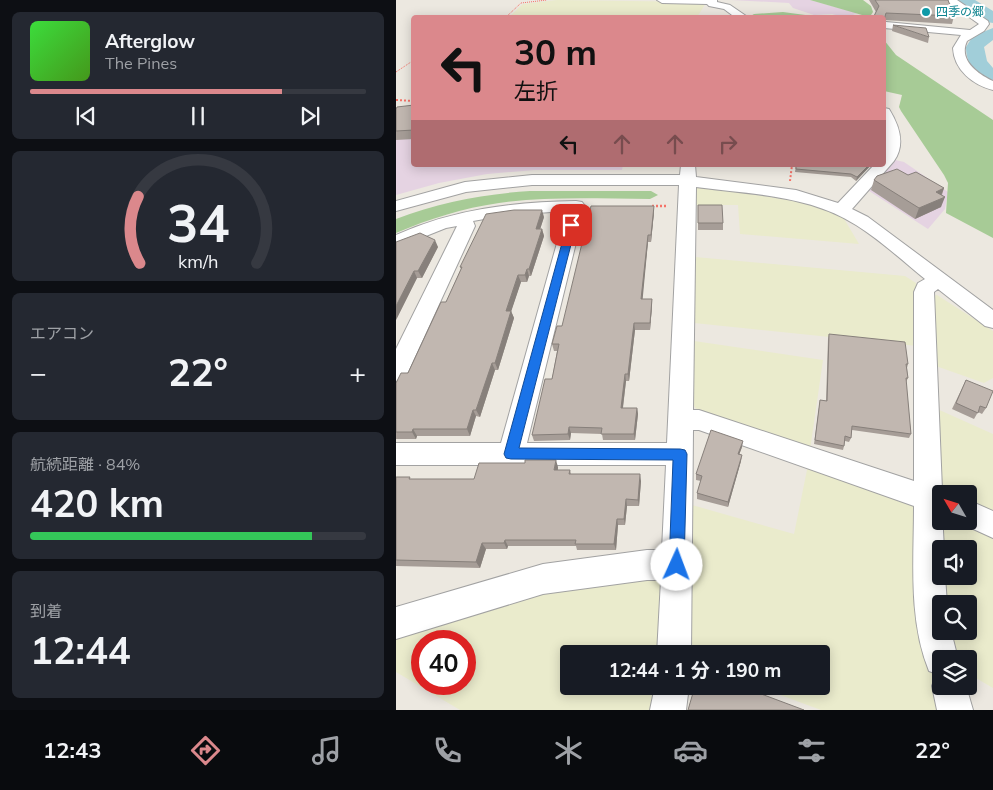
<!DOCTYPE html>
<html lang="ja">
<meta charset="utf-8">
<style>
:root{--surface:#171b24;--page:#242831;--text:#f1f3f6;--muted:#9ea1a6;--line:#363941;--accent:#db888c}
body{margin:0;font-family:Mulish,"Noto Sans JP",sans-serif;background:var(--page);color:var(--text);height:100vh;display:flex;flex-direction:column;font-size:19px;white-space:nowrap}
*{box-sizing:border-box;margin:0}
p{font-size:16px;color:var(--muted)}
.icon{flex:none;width:28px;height:28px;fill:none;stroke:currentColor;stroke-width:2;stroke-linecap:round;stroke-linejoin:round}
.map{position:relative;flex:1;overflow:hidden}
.side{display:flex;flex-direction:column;gap:12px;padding:12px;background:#0d0f14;width:396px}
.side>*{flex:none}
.hud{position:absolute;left:15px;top:15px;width:475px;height:152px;border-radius:5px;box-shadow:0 2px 12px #0003;background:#db888c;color:#111;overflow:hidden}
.needle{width:32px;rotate:309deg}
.controls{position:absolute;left:536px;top:485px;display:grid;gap:10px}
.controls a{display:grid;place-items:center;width:45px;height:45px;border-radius:5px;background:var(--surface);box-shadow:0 2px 12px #0003;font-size:25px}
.speed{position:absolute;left:15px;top:630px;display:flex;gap:10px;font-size:25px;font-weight:700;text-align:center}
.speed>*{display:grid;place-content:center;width:65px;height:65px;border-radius:50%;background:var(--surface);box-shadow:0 2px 12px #0003;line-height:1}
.speed .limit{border:8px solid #d22;background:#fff;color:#111}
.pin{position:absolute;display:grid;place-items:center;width:42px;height:42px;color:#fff;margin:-21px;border-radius:10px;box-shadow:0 2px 8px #0006}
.me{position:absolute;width:55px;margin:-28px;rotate:2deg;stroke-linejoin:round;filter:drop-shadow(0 0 4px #0008)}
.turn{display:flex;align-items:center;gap:18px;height:105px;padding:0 20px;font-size:22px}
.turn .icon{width:65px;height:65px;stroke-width:2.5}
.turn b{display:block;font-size:35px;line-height:42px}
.lanes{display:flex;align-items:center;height:48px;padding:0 20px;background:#0003;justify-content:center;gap:25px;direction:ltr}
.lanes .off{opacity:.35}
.big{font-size:38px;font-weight:700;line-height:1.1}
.side .widget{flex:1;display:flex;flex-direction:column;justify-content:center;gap:8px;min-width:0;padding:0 18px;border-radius:8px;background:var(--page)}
.side .dial{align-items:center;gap:0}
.dial svg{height:130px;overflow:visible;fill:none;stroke:var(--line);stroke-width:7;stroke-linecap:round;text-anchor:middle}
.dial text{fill:var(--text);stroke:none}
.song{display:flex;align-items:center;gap:15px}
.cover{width:60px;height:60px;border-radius:8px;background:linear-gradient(135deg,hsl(120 70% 55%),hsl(100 70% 35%))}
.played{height:5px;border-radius:2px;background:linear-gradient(90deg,var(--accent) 75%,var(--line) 75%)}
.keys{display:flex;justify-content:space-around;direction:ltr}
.heat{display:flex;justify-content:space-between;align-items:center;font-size:28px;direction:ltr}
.charge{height:8px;border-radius:4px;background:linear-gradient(90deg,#34c759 84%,var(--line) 0)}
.trip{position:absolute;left:164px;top:645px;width:270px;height:50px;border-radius:5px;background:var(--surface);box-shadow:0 2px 12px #0003;font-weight:700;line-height:50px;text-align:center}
.dock{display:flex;height:80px;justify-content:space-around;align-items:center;background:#090b0e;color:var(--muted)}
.dock .icon{width:35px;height:35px}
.dock .selected{color:var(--accent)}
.dock b{font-size:22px;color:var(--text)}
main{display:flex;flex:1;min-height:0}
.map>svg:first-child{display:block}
</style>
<main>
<section class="side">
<div class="widget">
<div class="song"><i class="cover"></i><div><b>Afterglow</b><p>The Pines</p></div></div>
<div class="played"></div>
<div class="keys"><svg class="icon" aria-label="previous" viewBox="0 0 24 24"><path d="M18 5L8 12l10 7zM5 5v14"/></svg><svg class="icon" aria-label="pause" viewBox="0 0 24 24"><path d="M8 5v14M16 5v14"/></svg><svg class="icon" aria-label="next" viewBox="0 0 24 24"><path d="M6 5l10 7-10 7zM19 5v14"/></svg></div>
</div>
<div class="widget dial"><svg viewBox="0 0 100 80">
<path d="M14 69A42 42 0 1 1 86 69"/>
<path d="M14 69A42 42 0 0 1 13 28" stroke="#db888c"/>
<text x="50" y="56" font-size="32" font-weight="700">34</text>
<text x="50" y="72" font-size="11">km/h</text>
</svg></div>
<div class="widget"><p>エアコン</p>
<div class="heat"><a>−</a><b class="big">22°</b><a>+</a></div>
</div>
<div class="widget"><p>航続距離 · 84%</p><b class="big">420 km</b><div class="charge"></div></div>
<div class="widget"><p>到着</p><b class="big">12:44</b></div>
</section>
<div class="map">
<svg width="597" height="710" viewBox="0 0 597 710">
<rect width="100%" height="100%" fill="#ece8e0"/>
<!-- industrial -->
<path fill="#e5d3e2" d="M335,0H414L461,13L451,18L436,14L418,15L397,8L393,3Z
M0,108L17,109L18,165H227L226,170H139L91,174L43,183L0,195Z
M499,160L508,162L552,192L549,209L532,229L473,191Z"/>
<!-- farmland -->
<path fill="#eaebcc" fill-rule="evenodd" d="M161,0L308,2L310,3L301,17L112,18L127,4Z
M304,186L411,203L447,217L463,244L344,234L342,205H300V188Z
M299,257L509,276L520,283L521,346L298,323Z
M541,295L597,331V378L588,383L537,365L535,296Z
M298,341L427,360L414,450L304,413L297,405Z
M539,408L597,434V516L573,505L572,494H547L541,488Z
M412,465L520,503L535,649L552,710H425L360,686H425V654H295L296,505L398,534Z
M545,512V521H570L597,534V688L573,674L572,659H552L545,631H572V604H545V630L540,594L538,514ZM545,549H572V576H545Z
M259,577L265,582L262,654H172V686H259L255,710H64L0,672V637L147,592ZM26,641H69V684H26Z"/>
<!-- forest -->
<path fill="#a7cb96" d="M414,0H467L475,6L477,12L475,15H466Z
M387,12L424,17H353L358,14Z
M488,40L500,55L597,120V238L550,213L552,183L548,175L505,111L503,107L506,95L488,91Z
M134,191H255L262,195L254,199C204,199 153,196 103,203C67,208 33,219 0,233V219C43,202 88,194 134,191Z"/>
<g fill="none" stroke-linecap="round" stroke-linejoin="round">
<!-- river -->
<path fill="#a1ced9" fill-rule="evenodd" d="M559,0H579L597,11V23L591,22L561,3Z
M597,28V40L588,47L591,61L597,68V83C580,79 570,64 570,47L577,36Z"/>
<defs>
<path id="minor" d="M261,0H321V2L334,5L353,18H340L328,9L313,6L311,4L266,3Z
M549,0H561L592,21L593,24L588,31L571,41C562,60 582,74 597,81V90C577,85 558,70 557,48L565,35L488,28V22H490L574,30L583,24Z
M488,108L493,109C503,125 510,144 498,161L456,209L472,217L597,310V328L589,326L542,289L538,292L546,490L554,494H545L548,549H545V576H549L551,604H545V631H555L562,659H545V686H570L577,710H541L536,686L541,674L533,671C512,620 518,560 518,506L303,430H297L295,654H261L265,580H251L147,594L0,639V607L147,564L251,550H266L270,465H0V443H105L170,211L111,215L77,221L79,226L12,372L8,378L0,381V349L61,226L50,228L0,248V235C57,209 117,202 180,201L186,202L189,206L131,443H271L283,185H136L70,192L0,211V201L69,182L136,175H284L285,165H299L300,177L400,190L442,203L478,165H488L490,140ZM300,187C353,194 413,195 460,225C484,240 507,261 529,279L522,283L518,292V481L303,410H297Z
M572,500L597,511V538L562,522L572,521Z
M259,686H293L290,710H254Z"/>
</defs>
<!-- minor casing -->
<use href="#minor" stroke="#a2a2a2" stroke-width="2"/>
<!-- path-far2 -->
<path stroke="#f57369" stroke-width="1" stroke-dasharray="1 1" stroke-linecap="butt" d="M109,18L125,3L151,0
M0,72L18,60"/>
<!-- path-far1 -->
<path stroke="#f57369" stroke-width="2" stroke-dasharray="2 2" stroke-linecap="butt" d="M0,100L18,101
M394,181L396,165"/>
<!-- path -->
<path stroke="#f57369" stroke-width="2.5" stroke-dasharray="2 2" stroke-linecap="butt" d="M256,206H272"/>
<!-- minor -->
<use href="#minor" fill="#fff" fill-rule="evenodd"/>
</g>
<!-- wall -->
<path fill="#a69d97" d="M473,0H552L558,16L556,24L488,20V22V18H478L480,12Z
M497,25L533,37L532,43L496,31Z
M18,105V139L0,140V109Z
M209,165H225V166Z
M400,165H475L460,181L455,177L399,172Z
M512,175L548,188L546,195L545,207L519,219L475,190L478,180Z
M302,205L327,223V230H302Z
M258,212L255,242H252L246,299H256V306L254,330H239L233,381H230L227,408H241L242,414L239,440H207L206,434L175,433L174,440L138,441L136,435L156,379L161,351H158L156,344L166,326Z
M148,217L144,229H146L148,236L135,276H133L131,282H125L115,311L118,318L102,370H99L84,417L80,416L74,436H21L20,439H0V383L12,373L50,302L65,269L64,267Z
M24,233L42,247L26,278H21L0,320Z
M433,334L512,364L511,368L512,378L510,382L515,434L513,438L456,430L455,438L453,442L449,441L448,446L447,450L418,444L424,400L430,401L432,339Z
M570,380L590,408L586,414L582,412L578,419L556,409Z
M346,447L343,455L345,461L332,507L301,499V493L305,481L300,480V474Z
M162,467V470H174L175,474L245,481L243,506H231L229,525H222L220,550H181L180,546H112L111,549H90L84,568L0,566V477L16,479H78Z"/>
<!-- shaded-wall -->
<path fill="#87807b" d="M473,165H475L460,181L461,177Z
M548,188L544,198L540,192Z
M549,197L545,207L519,219L523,208Z
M258,206V212L255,242V235Z
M146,210L148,217L142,236L140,229Z
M146,229L148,236L135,276L133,269Z
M252,235V242L246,306L245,299Z
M39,240L42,247L26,278L22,271Z
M131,269L133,276L131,282L129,275Z
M18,271L21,278L0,320V306Z
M122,275L125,282L113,318L110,311Z
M256,299V306L254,330V323Z
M115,311L118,318L102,370L99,363Z
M238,323L239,330L233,381L232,374Z
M96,363L99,370L84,417L80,410Z
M229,374L230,381L226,414L225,408Z
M241,408L242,414L239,440L238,434Z
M77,410L80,416L74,436L71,429Z
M173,427L175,433L174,440L172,434Z
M17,429L21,436L20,439L16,432Z
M347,441L346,447L341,460L342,454Z
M346,455L345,461L332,507V502Z
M160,460L162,467L161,477L158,470Z
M244,474L245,481L243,506L242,500Z
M230,499L231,506L229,525L228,519Z
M221,519L222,525L220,550L218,544Z
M109,540L112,546L111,549L108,543Z
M86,543L90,549L84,568L80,562Z"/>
<!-- building -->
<path fill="#c1b7b0" stroke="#87807b" d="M479,0H552L558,16L490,13L488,20V18H482L478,16L483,6Z
M497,25L530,28L533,37Z
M18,105V130L0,131V109L1,107Z
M400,165H473L461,177L455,174L400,169Z
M501,169L512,175L520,172L548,188L540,192L549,197L523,208L478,180L481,176Z
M302,205H326L327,223H302Z
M195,206H258L255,235H252L245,299H256L254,323H238L232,374H229L225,408H241L238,434H205L206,428L173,427L172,434L136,435L149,379H156L163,344H156L161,326H166Z
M118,210H146L140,229H146L133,269H131L129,275H122L110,311H115L99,363H96L80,410H77L71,429H17L16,432H0V383L5,373H12L45,302H50L66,267H64L90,214Z
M24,233L39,240L22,271H18L0,306V242Z
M433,334L509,342L512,364H510L512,378H510L515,434L456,426L455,438L449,436L448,446L419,440L424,400L431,401Z
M570,380L597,391L590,408L584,406L582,413L560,403Z
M315,430L347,441L342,454L346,455L332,502L301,493L306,476L300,474Z
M129,460H160L158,470H174L173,474H244L242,500L230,499L228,519H221L218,544H179L180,540H109L108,543H86L80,562L0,560V477H14L13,479H78L83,463H129Z
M299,686H344L408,710H292Z"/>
<!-- route -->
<path fill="#1a73e8" stroke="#114b97" d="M175,222L180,225L123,448L284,449L289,450L291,454L288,565L286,571L281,573L275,571L273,565L277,460L115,459L110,458L108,454L171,225Z"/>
<!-- markers -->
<circle fill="#0f9aa8" stroke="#fff" stroke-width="2" cx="530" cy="12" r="5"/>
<g text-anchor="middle" stroke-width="4" stroke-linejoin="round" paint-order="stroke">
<!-- far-culture labels -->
<g font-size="12" fill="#0d838f" stroke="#fff" text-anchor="start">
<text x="540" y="16">四季の郷</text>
</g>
</g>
</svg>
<div class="controls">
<a><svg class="needle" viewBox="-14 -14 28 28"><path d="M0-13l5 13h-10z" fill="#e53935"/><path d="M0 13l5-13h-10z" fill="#9ea1a6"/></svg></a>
<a><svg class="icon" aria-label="sound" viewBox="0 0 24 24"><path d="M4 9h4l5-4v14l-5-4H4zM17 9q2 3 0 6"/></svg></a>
<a><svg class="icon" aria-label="search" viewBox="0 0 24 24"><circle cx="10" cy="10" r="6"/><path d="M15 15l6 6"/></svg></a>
<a><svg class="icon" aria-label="layers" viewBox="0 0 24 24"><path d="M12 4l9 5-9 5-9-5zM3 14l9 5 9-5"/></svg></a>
</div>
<div class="speed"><div class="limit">40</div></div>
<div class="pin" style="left:175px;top:225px;background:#d93025"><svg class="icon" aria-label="arrive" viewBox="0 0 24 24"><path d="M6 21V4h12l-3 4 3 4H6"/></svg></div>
<svg class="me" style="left:281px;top:565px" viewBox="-20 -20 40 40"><circle r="19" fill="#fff"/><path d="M0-13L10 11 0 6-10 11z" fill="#1a73e8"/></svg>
<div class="trip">12:44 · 1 分 · 190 m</div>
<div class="hud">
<div class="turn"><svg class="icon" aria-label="left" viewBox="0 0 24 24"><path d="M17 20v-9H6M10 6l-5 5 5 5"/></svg><div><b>30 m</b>左折</div></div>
<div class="lanes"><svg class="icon" aria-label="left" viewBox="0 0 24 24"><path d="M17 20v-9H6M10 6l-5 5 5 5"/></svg><svg class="icon off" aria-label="ahead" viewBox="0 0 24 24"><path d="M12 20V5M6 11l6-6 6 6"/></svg><svg class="icon off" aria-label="ahead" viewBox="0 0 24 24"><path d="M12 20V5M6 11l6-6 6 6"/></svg><svg class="icon off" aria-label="right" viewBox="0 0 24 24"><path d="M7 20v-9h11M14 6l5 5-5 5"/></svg></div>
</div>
</div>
</main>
<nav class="dock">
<b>12:43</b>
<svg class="icon selected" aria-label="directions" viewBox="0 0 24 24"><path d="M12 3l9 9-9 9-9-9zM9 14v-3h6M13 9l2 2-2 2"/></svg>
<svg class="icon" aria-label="music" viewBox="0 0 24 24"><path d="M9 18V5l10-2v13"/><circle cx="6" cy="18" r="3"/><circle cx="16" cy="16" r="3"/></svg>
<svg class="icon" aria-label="phone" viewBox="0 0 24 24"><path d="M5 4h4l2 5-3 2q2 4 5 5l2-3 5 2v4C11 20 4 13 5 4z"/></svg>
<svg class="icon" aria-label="climate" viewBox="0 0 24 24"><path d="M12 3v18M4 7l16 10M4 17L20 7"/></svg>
<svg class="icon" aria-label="car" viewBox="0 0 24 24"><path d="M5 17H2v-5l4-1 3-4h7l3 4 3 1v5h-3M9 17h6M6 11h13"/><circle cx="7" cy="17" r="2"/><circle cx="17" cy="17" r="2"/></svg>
<svg class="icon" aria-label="filters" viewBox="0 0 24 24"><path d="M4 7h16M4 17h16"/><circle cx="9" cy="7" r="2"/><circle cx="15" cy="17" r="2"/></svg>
<b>22°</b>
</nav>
